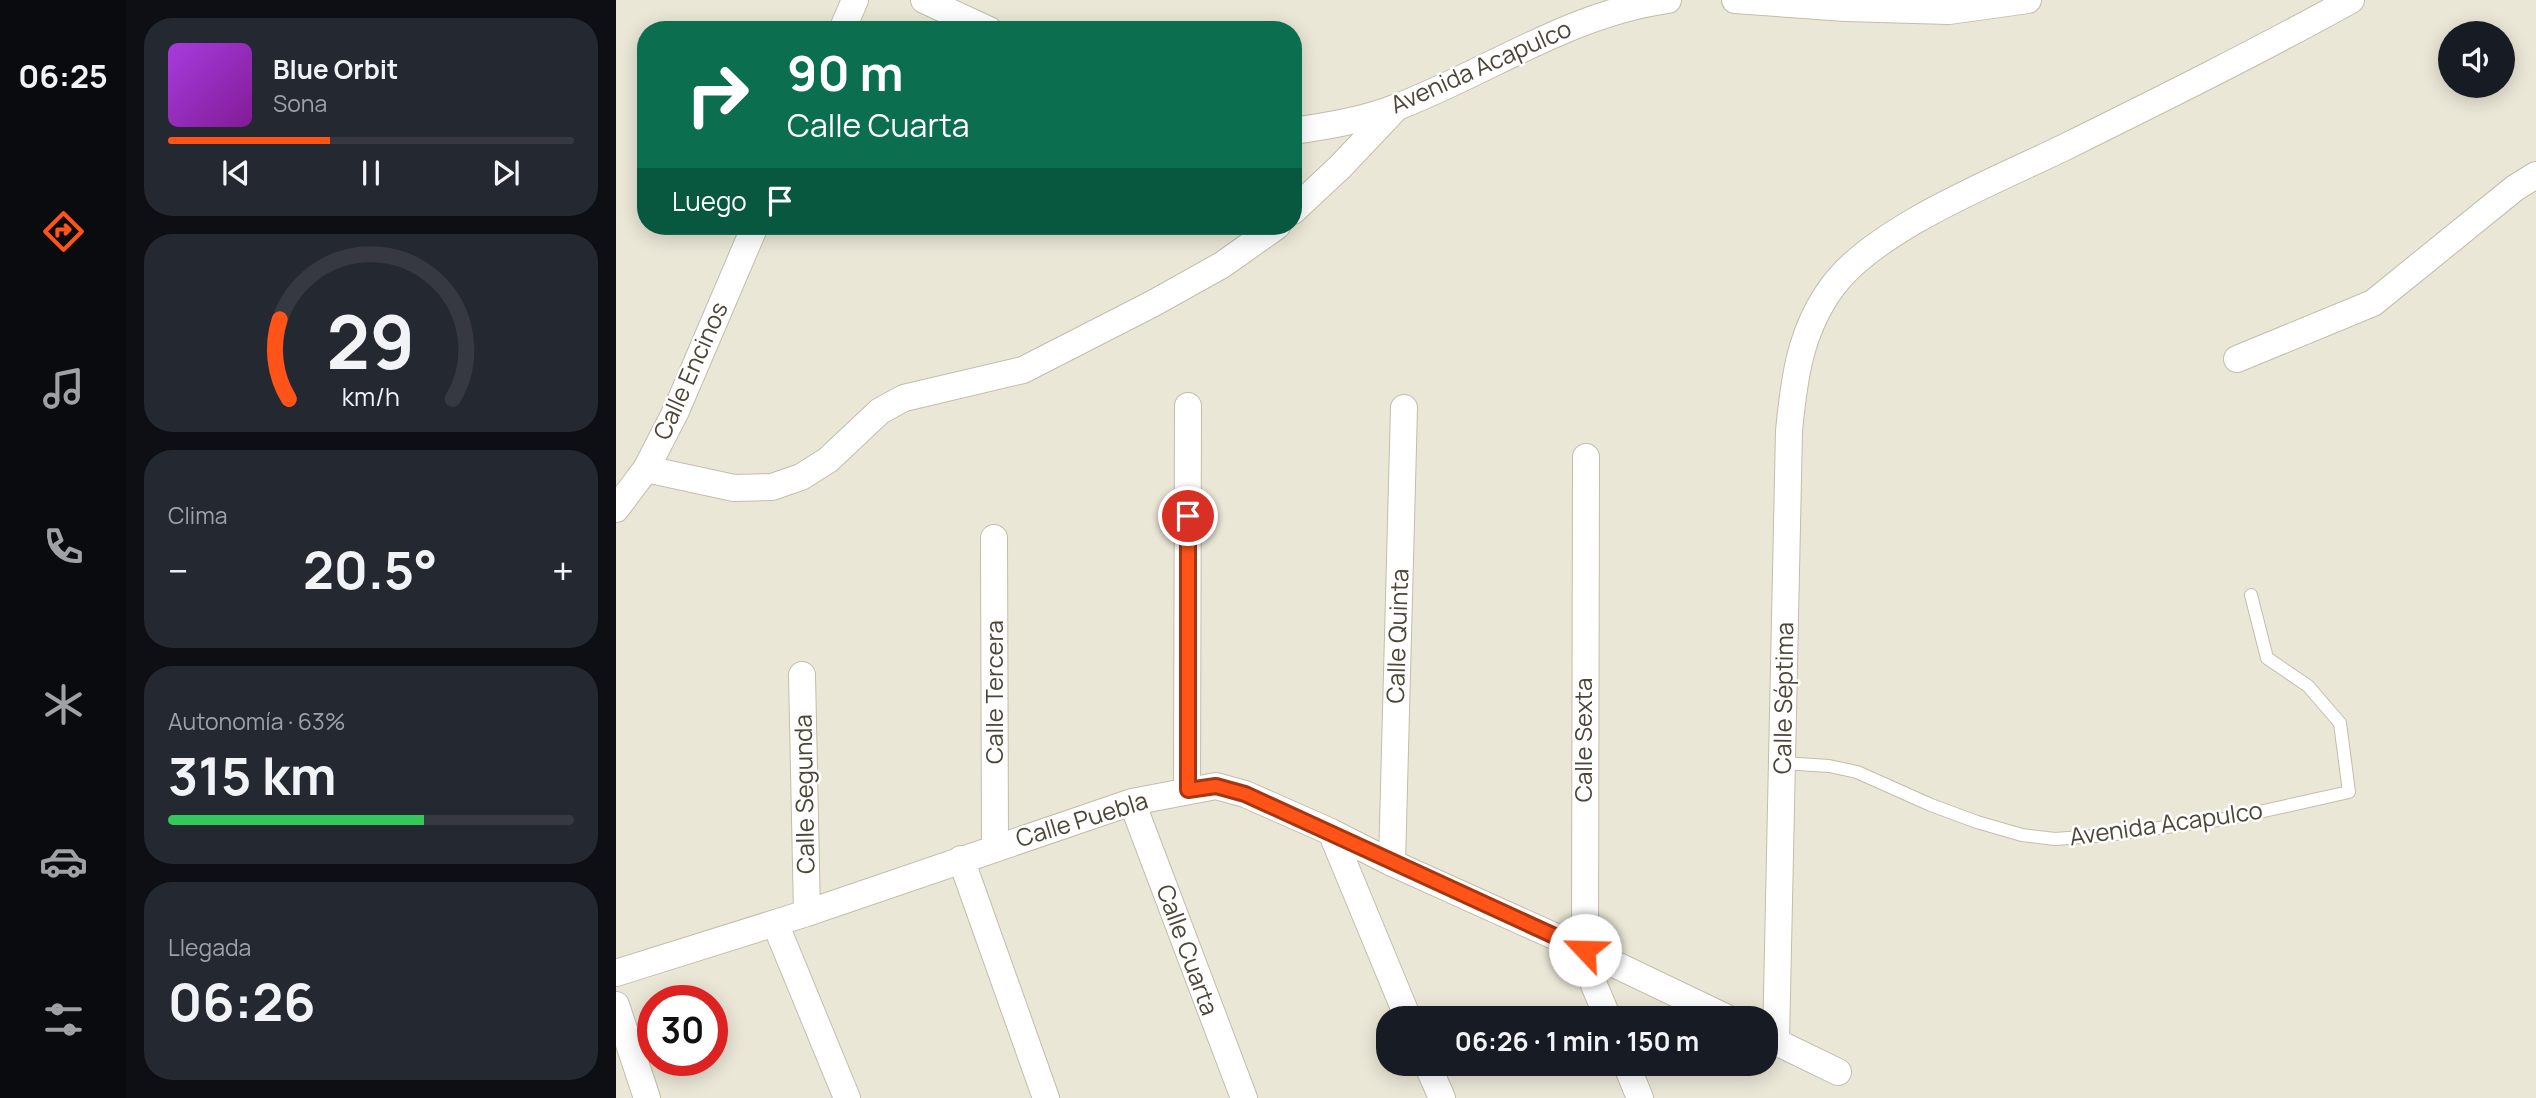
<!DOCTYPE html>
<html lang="es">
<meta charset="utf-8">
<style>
:root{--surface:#171b24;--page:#242831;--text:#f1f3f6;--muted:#9ea1a6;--line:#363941;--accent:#ff5318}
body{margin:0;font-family:Manrope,sans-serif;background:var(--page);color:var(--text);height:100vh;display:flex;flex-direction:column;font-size:26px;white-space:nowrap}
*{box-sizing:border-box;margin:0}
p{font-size:23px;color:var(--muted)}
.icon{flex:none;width:38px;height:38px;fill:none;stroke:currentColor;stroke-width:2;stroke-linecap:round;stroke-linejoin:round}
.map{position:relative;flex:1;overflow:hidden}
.sheet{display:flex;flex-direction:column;gap:18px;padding:18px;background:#0d0f14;width:490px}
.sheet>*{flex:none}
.guide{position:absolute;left:21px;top:21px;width:665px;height:214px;border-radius:28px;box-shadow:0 4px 18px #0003;background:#0b6e4f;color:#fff;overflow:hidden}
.fabs{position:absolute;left:1822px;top:21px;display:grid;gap:14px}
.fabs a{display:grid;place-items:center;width:77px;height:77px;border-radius:50%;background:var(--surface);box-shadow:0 4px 18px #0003;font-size:35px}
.speed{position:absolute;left:21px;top:985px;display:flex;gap:14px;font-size:35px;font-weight:700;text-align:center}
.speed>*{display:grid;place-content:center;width:91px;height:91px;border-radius:50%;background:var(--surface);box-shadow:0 4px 18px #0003;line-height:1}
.speed .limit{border:10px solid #d22;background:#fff;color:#111}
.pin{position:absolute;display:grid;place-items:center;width:60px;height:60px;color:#fff;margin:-30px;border:4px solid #fff;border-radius:50%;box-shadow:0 2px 7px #0007}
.me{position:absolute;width:77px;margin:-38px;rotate:294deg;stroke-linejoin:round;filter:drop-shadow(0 0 5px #0008)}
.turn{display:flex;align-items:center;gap:24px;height:147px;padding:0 35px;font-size:32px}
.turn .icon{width:91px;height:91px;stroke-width:2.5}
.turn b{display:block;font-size:49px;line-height:60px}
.then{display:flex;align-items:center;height:66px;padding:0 35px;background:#0003;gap:14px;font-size:26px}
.big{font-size:52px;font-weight:700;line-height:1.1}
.sheet .tile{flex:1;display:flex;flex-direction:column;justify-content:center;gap:10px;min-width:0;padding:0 24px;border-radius:28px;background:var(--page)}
.sheet .dial{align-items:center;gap:0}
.dial svg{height:182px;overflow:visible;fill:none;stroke:var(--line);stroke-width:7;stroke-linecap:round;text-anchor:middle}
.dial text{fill:var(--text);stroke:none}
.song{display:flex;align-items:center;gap:21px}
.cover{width:84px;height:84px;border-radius:10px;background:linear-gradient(135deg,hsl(280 70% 55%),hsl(290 70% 35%))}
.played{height:7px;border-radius:4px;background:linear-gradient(90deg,var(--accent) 40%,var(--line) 40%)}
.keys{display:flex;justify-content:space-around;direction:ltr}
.heat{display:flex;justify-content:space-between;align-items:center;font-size:38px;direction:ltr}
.charge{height:10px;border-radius:5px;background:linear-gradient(90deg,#34c759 63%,var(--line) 0)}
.trip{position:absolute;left:760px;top:1006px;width:402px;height:70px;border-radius:28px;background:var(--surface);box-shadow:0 4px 18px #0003;font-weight:700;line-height:70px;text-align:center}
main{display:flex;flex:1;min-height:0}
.tabs{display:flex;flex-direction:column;width:126px;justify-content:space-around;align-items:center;background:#090b0e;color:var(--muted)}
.tabs .icon{width:49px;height:49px}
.tabs .selected{color:var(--accent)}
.tabs b{font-size:32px;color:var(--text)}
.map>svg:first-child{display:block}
</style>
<main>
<nav class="tabs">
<b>06:25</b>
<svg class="icon selected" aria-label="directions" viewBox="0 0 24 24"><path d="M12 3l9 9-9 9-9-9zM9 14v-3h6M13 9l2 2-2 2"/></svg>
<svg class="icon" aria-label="music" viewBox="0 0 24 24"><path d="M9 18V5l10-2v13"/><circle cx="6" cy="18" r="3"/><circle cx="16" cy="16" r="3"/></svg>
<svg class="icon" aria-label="phone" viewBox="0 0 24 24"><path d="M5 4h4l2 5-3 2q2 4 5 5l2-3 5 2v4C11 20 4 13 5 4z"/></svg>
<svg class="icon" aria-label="climate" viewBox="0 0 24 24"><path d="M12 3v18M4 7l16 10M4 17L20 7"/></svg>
<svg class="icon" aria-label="car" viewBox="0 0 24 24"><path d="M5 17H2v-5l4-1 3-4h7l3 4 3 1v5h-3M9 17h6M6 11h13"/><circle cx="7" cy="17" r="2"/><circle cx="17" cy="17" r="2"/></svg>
<svg class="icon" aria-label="filters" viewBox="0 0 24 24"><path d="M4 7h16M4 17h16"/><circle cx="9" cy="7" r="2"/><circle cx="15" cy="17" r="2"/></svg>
</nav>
<section class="sheet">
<div class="tile">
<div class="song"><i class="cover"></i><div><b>Blue Orbit</b><p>Sona</p></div></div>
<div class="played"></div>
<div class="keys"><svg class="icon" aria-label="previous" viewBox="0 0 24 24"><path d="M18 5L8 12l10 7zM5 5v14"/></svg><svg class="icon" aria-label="pause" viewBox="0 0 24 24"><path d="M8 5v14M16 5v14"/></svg><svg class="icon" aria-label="next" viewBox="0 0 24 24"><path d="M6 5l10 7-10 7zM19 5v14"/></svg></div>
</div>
<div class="tile dial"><svg viewBox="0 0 100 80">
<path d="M14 69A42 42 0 1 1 86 69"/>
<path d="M14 69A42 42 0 0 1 10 34" stroke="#ff5318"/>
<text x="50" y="56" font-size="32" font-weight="700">29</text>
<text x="50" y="72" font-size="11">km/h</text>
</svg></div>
<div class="tile"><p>Clima</p>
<div class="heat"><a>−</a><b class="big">20.5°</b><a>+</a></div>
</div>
<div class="tile"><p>Autonomía · 63%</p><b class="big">315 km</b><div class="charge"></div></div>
<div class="tile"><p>Llegada</p><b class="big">06:26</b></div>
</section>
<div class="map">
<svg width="1920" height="1098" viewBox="0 0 1920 1098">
<rect width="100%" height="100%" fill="#f6f4ea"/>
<!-- residential -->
<path fill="#ebe7d7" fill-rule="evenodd" d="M0,0H1920V1098H0ZM30,30H677V226H30ZM1834,33H1886V86H1834ZM37,1001H96V1060H37ZM772,1018H1150V1064H772Z"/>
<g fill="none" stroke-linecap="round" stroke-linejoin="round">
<defs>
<path id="lane" d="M1167,763L1213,766L1241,772L1315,805L1361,822L1406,835L1439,839L1492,835L1616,818L1733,792L1724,723L1692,686L1651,658L1635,595"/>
<path id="street" d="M308,0L373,30
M1119,0L1229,8L1333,11L1412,0
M226,30L239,0
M677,131C712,126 748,120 781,107C872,72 953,14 1052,0
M677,211L724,167L779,109
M1621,359L1757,303L1899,188L1920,175
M970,457L969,950L978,985L992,1018
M30,469L118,488L156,487L185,477L212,460L264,411L288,398L407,370L536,304L606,265L661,226
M0,509L30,469L60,411L139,226
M378,538L379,847
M186,675L191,913
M571,790L572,406
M516,802L628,1098
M715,832L792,1018
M345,859L430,1098
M776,863L788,408
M159,923L231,1098
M0,973L191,913L516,802L600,786L629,794L715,832L776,863L969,950L1111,1018
M0,1005L31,1098
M1150,1037L1222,1072
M1160,1042L1173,431C1178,379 1184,330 1217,286C1260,228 1381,180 1447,148C1544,100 1641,52 1735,0
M811,1064L826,1098
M1010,1064L1024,1098"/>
</defs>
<!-- lane casing -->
<use href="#lane" stroke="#c3bdab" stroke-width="14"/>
<!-- street casing -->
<use href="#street" stroke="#c3bdab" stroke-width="28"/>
<!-- lane -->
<use href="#lane" stroke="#fff" stroke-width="12"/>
<!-- street -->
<use href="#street" stroke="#fff" stroke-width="26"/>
</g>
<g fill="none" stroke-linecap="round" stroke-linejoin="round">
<defs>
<path id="route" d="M572,516V790L600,786L629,794L969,950"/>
</defs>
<!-- route casing -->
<use href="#route" stroke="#a63610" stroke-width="18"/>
<!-- route -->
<use href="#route" stroke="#ff5318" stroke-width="12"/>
</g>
<g text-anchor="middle" stroke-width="5" stroke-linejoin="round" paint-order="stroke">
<!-- street labels -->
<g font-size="24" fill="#4c4637" stroke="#fff">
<text transform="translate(865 67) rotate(-24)" y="8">Avenida Acapulco</text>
<text transform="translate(75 371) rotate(-66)" y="8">Calle Encinos</text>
<text transform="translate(782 636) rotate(-88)" y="8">Calle Quinta</text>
<text transform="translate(379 692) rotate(-90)" y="8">Calle Tercera</text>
<text transform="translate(1168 698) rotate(-89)" y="8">Calle Séptima</text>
<text transform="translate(968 740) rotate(-90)" y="8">Calle Sexta</text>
<text transform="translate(189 794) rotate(-91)" y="8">Calle Segunda</text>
<text transform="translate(466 820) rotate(-17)" y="8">Calle Puebla</text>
<text transform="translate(1550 824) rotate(-8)" y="8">Avenida Acapulco</text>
<text transform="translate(571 950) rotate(70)" y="8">Calle Cuarta</text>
</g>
</g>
</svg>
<div class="fabs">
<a><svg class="icon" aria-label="sound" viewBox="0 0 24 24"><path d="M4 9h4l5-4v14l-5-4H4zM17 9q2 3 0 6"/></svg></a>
</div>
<div class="speed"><div class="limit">30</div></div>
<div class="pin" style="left:572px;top:516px;background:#d93025"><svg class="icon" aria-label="arrive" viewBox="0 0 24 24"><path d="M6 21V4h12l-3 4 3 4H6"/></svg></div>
<svg class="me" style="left:969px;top:950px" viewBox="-20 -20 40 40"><circle r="19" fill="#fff"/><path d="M0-13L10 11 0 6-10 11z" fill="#ff5318"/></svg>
<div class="trip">06:26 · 1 min · 150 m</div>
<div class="guide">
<div class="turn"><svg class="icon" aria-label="right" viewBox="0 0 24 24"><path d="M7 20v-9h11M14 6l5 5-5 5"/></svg><div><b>90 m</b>Calle Cuarta</div></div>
<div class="then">Luego<svg class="icon" aria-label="arrive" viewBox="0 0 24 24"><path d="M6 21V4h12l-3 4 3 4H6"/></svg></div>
</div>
</div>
</main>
